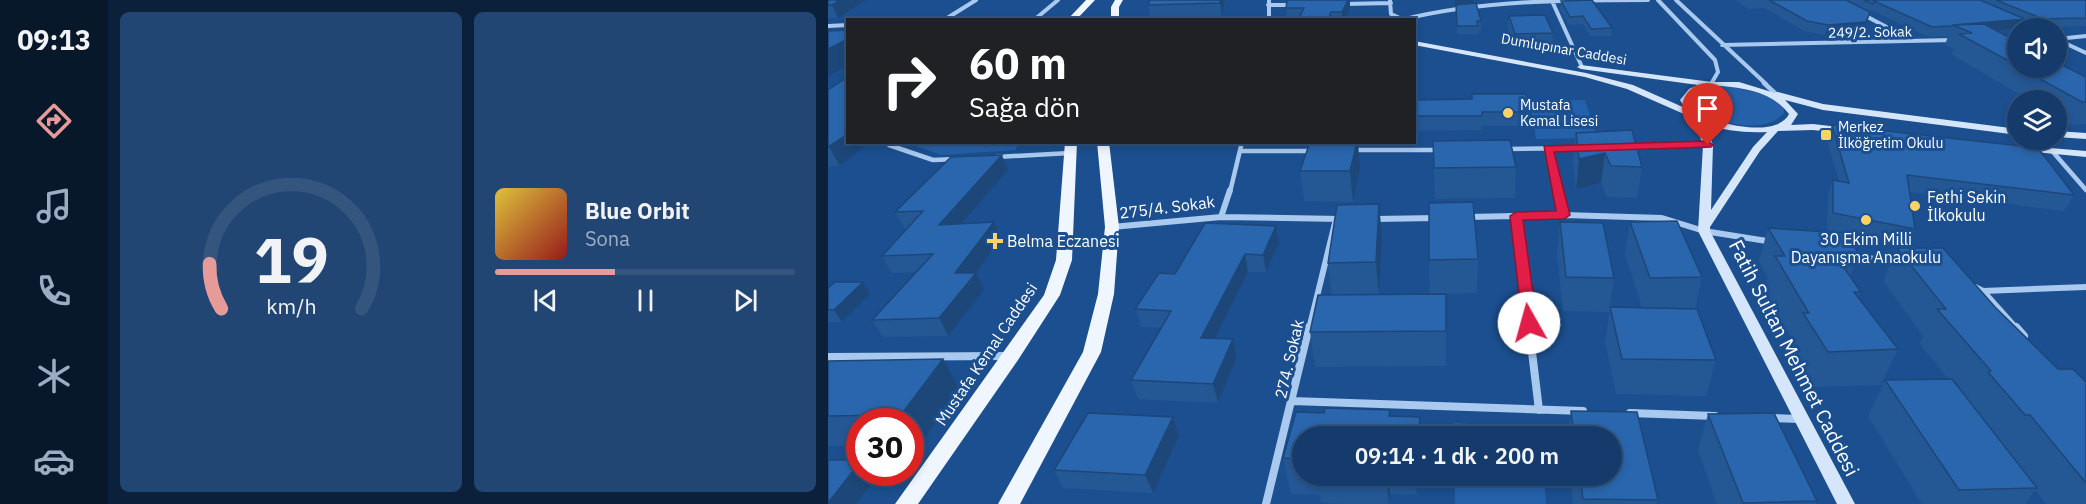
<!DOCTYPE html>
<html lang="tr">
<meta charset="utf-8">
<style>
:root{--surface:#143b6b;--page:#214673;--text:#f1f3f6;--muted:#9dadc1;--line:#33557e;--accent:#e69b98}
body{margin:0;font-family:"IBM Plex Sans",sans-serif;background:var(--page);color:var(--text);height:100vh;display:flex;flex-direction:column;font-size:22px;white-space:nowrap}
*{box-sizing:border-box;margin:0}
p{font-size:20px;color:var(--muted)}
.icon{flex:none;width:33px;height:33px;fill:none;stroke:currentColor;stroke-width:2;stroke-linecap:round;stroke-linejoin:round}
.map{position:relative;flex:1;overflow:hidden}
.panel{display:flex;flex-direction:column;gap:12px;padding:12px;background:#0b203b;width:720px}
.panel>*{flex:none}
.hud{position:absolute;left:18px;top:18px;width:570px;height:126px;border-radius:0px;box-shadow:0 3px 9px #0003,0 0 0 2px var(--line);background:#202124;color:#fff;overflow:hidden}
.fabs{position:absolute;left:1179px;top:18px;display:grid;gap:12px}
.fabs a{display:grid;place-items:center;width:60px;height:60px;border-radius:50%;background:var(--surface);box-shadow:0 3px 9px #0003,0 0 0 2px var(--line);font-size:30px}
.speed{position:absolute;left:18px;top:408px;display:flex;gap:12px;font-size:30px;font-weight:700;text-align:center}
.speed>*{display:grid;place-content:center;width:78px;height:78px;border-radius:50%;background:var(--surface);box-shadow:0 3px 9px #0003,0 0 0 2px var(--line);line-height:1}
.speed .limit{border:9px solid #d22;background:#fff;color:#111}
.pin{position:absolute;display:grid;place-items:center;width:51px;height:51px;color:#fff;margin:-62px -26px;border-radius:50% 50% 50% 0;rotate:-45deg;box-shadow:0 0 6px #0007}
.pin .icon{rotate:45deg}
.me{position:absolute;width:66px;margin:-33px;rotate:353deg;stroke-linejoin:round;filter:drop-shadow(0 0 4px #0008)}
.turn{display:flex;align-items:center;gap:21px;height:126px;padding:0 24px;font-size:27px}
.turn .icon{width:78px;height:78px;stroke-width:2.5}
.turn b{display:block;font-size:42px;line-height:51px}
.panel .widget{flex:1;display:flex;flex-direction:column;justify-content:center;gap:9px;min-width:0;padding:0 21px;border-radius:9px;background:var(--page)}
.panel .dial{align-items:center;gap:0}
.dial svg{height:156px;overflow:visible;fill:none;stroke:var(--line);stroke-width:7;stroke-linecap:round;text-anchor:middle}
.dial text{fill:var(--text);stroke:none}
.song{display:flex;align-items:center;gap:18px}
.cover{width:72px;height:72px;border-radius:9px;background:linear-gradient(135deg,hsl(50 70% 55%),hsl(0 70% 35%))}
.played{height:6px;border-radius:3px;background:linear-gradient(90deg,var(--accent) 40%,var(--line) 40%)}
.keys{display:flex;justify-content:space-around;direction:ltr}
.panel .tiles{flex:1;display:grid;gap:12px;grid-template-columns:repeat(2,1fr)}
.trip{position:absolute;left:464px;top:426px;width:330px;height:60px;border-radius:30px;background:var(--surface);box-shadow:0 3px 9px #0003,0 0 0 2px var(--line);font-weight:600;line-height:60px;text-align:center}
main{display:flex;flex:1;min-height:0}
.tab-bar{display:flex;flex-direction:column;width:108px;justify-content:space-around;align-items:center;background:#08182b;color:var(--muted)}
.tab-bar .icon{width:42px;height:42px}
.tab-bar .selected{color:var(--accent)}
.tab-bar b{font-size:27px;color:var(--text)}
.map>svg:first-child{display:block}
</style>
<main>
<nav class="tab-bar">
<b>09:13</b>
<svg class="icon selected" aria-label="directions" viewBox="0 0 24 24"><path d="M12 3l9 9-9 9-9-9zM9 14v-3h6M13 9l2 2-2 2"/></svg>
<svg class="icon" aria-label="music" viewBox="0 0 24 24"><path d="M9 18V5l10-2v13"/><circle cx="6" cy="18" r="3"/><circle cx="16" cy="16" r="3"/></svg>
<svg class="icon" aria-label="phone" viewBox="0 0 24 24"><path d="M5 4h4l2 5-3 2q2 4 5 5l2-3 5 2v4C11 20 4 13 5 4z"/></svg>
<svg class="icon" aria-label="climate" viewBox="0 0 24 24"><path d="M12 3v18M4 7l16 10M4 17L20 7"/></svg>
<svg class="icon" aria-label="car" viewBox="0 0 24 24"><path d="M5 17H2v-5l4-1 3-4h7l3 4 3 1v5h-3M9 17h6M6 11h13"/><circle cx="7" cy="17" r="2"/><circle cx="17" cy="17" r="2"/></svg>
</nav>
<section class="panel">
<div class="tiles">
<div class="widget dial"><svg viewBox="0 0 100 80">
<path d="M14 69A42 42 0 1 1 86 69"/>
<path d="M14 69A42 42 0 0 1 8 46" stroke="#e69b98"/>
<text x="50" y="56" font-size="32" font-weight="700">19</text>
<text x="50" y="72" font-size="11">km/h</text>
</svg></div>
<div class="widget">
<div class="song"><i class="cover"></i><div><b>Blue Orbit</b><p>Sona</p></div></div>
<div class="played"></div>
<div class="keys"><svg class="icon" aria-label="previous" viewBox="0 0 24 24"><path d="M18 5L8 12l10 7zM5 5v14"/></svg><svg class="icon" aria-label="pause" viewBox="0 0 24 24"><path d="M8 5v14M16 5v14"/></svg><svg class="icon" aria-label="next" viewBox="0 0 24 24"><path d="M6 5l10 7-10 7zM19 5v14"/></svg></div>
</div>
</div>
</section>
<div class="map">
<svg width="1258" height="504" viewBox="0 0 1258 504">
<rect width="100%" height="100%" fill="#1b4f8f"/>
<!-- green -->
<path fill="#2461a8" d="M899,86L940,95L956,107V113C937,136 884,124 866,104L865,98C872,87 886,87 899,86Z
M757,100L769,138L708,139L702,101Z
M78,143V142L190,143L188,150L114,155Z
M626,423L713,428V436H626Z
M627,476H716L718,504H627Z"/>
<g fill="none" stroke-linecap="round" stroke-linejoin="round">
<!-- minor-far3 -->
<path stroke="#a9c9ee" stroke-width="4" d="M441,0V20
M830,0L887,60L890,72L883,84
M848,0L938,84
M562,1L563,14L574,19
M724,1L754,67
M516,4L563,3
M440,5H467
M1034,14L1083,40
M116,20L148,0
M206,20L230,0
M573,20C651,0 739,0 820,0
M1187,22L1203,28
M0,26L20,25
M1228,39L1258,53
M1229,39L1258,36
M894,45L1126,40"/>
<!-- minor-far2 -->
<path stroke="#a9c9ee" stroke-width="4.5" d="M936,83L949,95
M63,142L61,145L105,160L128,159
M802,146L880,145
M676,149L753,148
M719,149L730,192
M523,150H612
M412,151H486
M1225,152L1258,190
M168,157L242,153
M402,192L414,142"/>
<!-- minor-far1 -->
<path stroke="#a9c9ee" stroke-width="6" d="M730,190L736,215
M688,216L701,329
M393,217L513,219
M640,217L736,215L834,218L876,231L945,242
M547,219L609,218
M284,227L393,217L402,190
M1023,255L1069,263
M1147,287L1155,291L1258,287
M1155,291L1189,329
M481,329L508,219"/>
<!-- minor -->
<path stroke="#a9c9ee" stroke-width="8" d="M701,327L711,410
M1188,327L1196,336
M0,357L180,356
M464,401L755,411
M802,413L887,416
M942,418L971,419
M438,504L481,327"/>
<!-- secondary -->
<path fill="#d6e6fa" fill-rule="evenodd" d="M586,41L758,73L805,85L857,108L852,100L861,89L870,85L753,69L749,67L753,65L884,82H911L947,93L950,92L995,104L1190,129V135L995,110L957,100L970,114L963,125L985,124L1019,128L1024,131L1019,134L985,130L950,131L932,151L882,227V231L1027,504H1009L870,231L875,145L865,118L799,89L757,77L586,45ZM893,86C919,88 945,93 961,114C949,138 892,125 872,114C867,112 864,105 860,100C870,89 879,87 893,86ZM876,123C896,131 918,133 939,132L925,147L883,210L885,145Z
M1228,131L1258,133V139L1228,137Z
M1198,146L1258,151V157L1195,151L1193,149Z"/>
<!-- primary -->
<path fill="#f0f6ff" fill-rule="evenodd" d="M258,0H267L248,20H239Z
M287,0H295L291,7V20H283V7Z
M237,142H249L244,260L232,295L190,360L90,504H67L216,295L228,260Z
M269,142H281L291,227L286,294L273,352L192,504H170L255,352L270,294L277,227Z"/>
</g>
<!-- wall -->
<path fill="#245895" d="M0,0H38L10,18H0Z
M322,0H397L394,16L323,18L320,5Z
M907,0H1258V26L1207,28L1205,24L1196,21L1193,28L1168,31L1190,42V68H1228L1258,77V124L1242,125L1228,117V100H1201L1123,54L1126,49L1117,45L1120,36L1100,37L1043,10L1035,32L997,35L976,31L937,8L919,9Z
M733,1L784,28L783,36H762L755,24L741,25L732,9Z
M628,5L653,21V30H650V34H629Z
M458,8H522L517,20H470L459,19Z
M681,16L725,33L724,46L686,47L680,28Z
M0,90L12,166H2L0,168Z
M586,100L701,112L700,126H654V130L586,131Z
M1004,125L1246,195L1236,211L1081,192L1087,229L1080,246L1016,233L1031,253L1022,277L1033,292L1030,298L1070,349L1053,385L986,387L963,348L965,341L937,290L940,278L931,261L940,228L1011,232L999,230L1000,196L1005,180L1011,181L999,140Z
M748,133L814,167L809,198L779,197L773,183L748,189L745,162Z
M605,141L688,167L687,198L607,199Z
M532,169L525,202L476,201L472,171Z
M180,170L134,224L173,239L148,273L156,290L120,336L55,337L44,320L88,272L63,273L54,256L80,228H76L67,212Z
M732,222L786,278L781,312L735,311L729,255Z
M802,222L874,277L867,309L888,360L878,396L788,394L777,342L782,307L814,308L797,254Z
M448,226L451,243L438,272H420L387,338L405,339L409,357L390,403L310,399L303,380L333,328L313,327L307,309L347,274Z
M554,236L551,294H618V366L487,367L482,332L504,295L500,263Z
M1069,248L1167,307L1230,369L1258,382V504H1218L1207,490L1197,504H1094L1040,416L1057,380L1120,379L1092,344L1095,336L1055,281Z
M650,259L649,293L602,294L601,260Z
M0,288L42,294L14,322H0Z
M0,361L131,389L92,445H82V422H32V446H0Z
M743,411L809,412L830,500L828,504H745L742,476H783V436H740Z
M880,414L989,501L988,504H889L870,450Z
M345,417L351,436L325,493L235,488L226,470Z
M474,436V476H591L589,495L562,494L561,504H514L493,503L491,495L463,494L455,458Z"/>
<!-- shaded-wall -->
<path fill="#1d4779" d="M12,0H38L10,18L4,5Z
M392,0H397L394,16L392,3Z
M520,0H522V8L517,20H514V12Z
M627,0H646V3L627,5Z
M1042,12L1035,32L997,35L1000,25Z
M1197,19L1193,28L1144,33L1135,25Z
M20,39V65L0,76V49Z
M20,134V142H41L12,166L1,147Z
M529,142H530L532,169L525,202L522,171Z
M777,153L773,183L748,189L751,159Z
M174,155L180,170L119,241L111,225Z
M551,204L554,236L551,296L548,262Z
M166,222L173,239L148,273L156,290L120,336L111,318L127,273Z
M448,226L451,243L438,272L435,255Z
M417,254L420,272L378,356L373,338Z
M35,282L42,294L14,322L6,310Z
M405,339L409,357L390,403L385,384Z
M115,359L131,389L92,445L82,430V422H77L73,415Z
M345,417L351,436L325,493L317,475Z
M592,417V436H590Z
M32,462V472H42L47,479L28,504H0V503Z
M558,476H561L562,494L561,504Z
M588,476H591L589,495Z"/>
<!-- building -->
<path fill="#2a66ad" stroke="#1d4779" stroke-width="1.5" d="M0,0H12L4,5H0Z
M322,0H392V3L320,5Z
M459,0H520L514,12H503L500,20H470L476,8H458Z
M764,0L784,28L763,29L755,16L742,17L733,1Z
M941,0H1018L1042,12L1038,22L1000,25L979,21Z
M1036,0H1152L1197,19L1125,25L1124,26L1104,27L1046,1L1045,4Z
M1168,0H1258V18L1211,19L1208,16Z
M648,3L653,21H649L650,26H629L628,5Z
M717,15L725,33L687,34L681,16Z
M1156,24L1190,42V66L1131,34L1144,33L1125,25Z
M20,30V39L0,49V31Z
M1228,62L1258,77V102H1254L1192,68H1228Z
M15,80H20V134L0,147V90Z
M644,94H698L701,112H654V116H586V100L644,99Z
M1004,125L1210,148L1246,195L1079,175L1087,229L1005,213V180L1021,183Z
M804,130L814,167L783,166L777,153L751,159L748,133Z
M682,140L688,167L606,168L605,141Z
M482,142H529L522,171H472Z
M174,155L111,225L166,222L127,273H148L111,318L44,320L105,254L54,256L95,211L67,212L123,157Z
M645,202L650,259L601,260V203Z
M551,204L548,262L500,263L509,205Z
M849,221L874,277L822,278L802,222Z
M732,222L775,223L786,278L738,277Z
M377,223L448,226L435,255L417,254L373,338L405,339L385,384L303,380L343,311L307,309L331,273L347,274Z
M940,228L1016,233L1031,253H1006L1033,292H1026L1070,349L1000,352L975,313H981L947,256H957Z
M1069,248H1115L1167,307L1230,369H1245L1258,382V483L1202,415H1197L1160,372L1163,371L1109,309H1118Z
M7,282H35L6,310H0V288Z
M618,294V331L482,332L490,295Z
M782,307L869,309L888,360L794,359Z
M115,359L73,415L0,416V361Z
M1124,379L1209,488L1131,490L1057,380Z
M497,408L562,410L561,416L592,417L590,436H474V459L455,458L468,412L496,413Z
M743,411L809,412L830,500L755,499L752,476H783V436H746Z
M260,413L345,417L317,475L226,470Z
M946,413L989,501L915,503L880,414Z
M0,460H32V462L0,503Z"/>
<!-- route -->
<path fill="#e11d48" stroke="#92132f" stroke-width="1.5" d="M880,141L885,145L883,147L726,152L742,215L736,219L695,220L709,323L701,329L695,327L682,216L688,212L728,211L716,146Z"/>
<!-- markers -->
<g fill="#ffd166" stroke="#1b4f8f" stroke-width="2">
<circle cx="680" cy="113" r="6"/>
<rect x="992" y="129" width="12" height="12" rx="3"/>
<circle cx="1087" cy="206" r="6"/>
<circle cx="1038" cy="220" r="6"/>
<path d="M164 232h6v6h6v6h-6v6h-6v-6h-6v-6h6z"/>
</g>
<g text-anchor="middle" stroke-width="6" stroke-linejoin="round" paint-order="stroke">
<!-- far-street labels -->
<g font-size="14" fill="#fff" stroke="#1b4f8f">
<text transform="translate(1042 32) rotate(-1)" y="5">249/2. Sokak</text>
<text transform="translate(736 49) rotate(10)" y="5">Dumlupınar Caddesi</text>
</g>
<!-- far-poi labels -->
<g font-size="14" fill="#fff" stroke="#1b4f8f" text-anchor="start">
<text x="692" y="110">Mustafa<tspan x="692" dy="16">Kemal Lisesi</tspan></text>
<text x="1010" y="132">Merkez<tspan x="1010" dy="16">İlköğretim Okulu</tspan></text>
</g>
<!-- poi labels -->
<g font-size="16" fill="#fff" stroke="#1b4f8f" text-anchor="start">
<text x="1099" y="203">Fethi Sekin<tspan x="1099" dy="18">İlkokulu</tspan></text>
<text x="1038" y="245" text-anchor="middle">30 Ekim Milli<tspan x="1038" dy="18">Dayanışma Anaokulu</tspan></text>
<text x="179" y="247">Belma Eczanesi</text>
</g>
<!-- street labels -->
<g font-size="16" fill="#fff" stroke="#1b4f8f">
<text transform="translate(339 207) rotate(-7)" y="6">275/4. Sokak</text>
<text transform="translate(158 354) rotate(-56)" y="6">Mustafa Kemal Caddesi</text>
<text transform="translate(461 359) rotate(-77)" y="6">274. Sokak</text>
</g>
<!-- near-street labels -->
<g font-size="20" fill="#fff" stroke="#1b4f8f">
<text transform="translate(966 358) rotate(63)" y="7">Fatih Sultan Mehmet Caddesi</text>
</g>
</g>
</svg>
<div class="fabs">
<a><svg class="icon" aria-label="sound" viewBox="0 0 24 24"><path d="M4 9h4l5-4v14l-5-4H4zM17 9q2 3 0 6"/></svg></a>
<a><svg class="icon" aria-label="layers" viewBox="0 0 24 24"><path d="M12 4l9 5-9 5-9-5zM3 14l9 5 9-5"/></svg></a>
</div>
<div class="speed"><div class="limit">30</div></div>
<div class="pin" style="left:880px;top:145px;background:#d93025"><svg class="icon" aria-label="arrive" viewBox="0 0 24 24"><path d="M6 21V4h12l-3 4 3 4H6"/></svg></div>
<svg class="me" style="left:701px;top:323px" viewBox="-20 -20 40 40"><circle r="19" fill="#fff"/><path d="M0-13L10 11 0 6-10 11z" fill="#e11d48"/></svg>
<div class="trip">09:14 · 1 dk · 200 m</div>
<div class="hud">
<div class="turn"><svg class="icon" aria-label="right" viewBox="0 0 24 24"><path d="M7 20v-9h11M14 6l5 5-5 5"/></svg><div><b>60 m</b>Sağa dön</div></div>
</div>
</div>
</main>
